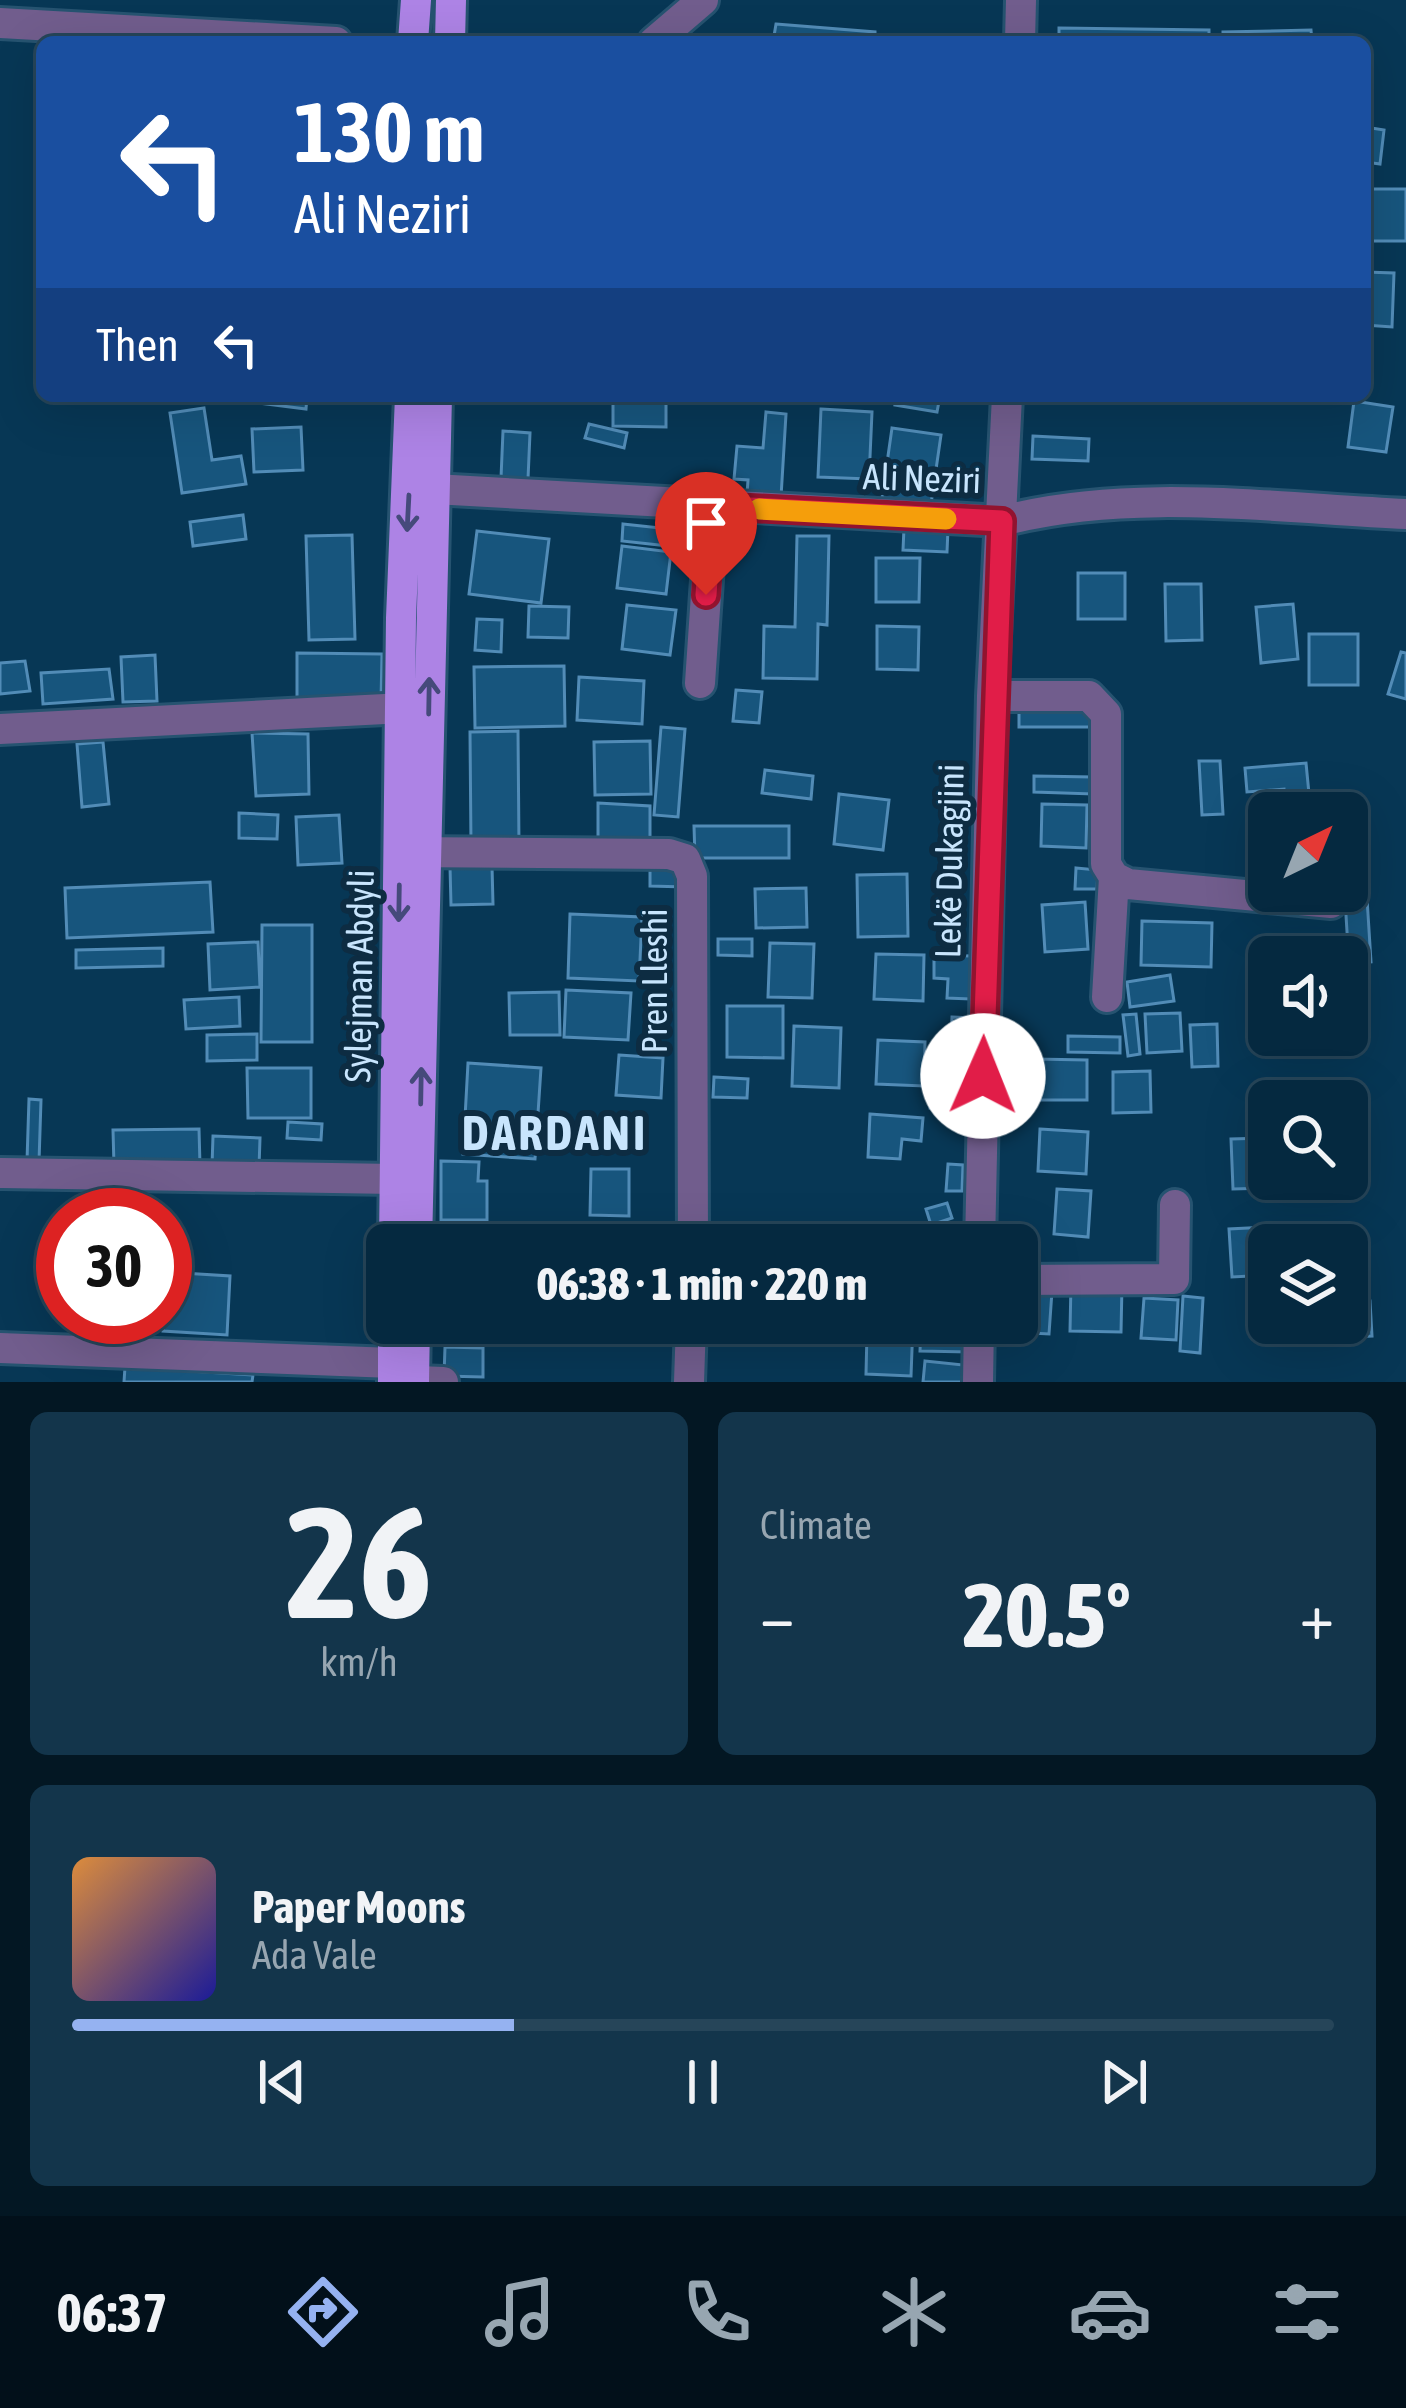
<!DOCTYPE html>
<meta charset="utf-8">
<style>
:root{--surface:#052940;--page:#13354b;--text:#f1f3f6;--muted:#97a6b1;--line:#264559;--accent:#95b2f1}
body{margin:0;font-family:"Asap Condensed",sans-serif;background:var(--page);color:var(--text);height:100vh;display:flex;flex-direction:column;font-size:45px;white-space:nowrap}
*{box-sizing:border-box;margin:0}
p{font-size:39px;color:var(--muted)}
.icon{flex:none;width:66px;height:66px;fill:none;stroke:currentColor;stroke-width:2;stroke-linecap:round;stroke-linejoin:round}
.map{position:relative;height:1382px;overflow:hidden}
.drawer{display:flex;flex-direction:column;gap:30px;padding:30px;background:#031723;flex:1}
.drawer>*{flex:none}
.hud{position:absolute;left:36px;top:36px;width:1335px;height:366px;border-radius:18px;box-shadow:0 12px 48px #0002,0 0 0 3px var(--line);background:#1a4fa0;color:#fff;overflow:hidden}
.needle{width:78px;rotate:43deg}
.controls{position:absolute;left:1248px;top:792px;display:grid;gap:24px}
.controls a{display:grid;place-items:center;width:120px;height:120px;border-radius:18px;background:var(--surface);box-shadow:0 12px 48px #0002,0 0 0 3px var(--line);font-size:60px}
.speed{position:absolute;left:36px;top:1188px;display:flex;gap:24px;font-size:60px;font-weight:700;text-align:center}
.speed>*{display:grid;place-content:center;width:156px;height:156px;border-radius:50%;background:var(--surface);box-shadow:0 12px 48px #0002,0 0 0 3px var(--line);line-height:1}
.speed .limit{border:18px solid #d22;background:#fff;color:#111}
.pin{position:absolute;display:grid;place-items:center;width:102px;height:102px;color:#fff;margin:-123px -51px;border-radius:50% 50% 50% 0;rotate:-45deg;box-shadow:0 0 12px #0007}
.pin .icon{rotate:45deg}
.me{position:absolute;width:132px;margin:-66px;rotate:1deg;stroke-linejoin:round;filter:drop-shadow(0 0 9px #0008)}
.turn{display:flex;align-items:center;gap:42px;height:252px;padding:0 60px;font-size:54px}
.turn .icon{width:156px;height:156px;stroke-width:2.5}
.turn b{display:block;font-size:84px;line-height:102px}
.then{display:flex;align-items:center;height:114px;padding:0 60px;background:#0003;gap:24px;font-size:45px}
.big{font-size:90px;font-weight:800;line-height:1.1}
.drawer .tile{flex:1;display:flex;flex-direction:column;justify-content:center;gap:18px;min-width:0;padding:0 42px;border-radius:18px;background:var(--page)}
.drawer .dial{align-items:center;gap:0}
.dial b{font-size:156px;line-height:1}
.song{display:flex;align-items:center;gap:36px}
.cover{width:144px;height:144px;border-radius:18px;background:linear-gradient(135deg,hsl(30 70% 55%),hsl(240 70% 35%))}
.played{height:12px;border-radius:6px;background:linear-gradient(90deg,var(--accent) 35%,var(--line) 35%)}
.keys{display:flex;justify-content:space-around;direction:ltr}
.heat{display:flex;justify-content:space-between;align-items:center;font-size:66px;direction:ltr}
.drawer .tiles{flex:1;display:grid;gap:30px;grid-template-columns:1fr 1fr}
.tile:last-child{grid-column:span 2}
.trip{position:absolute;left:366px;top:1224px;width:672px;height:120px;border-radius:18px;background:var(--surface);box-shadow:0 12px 48px #0002,0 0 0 3px var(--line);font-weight:800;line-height:120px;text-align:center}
.menu{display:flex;height:192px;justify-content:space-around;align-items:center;background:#02101a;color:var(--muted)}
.menu .icon{width:84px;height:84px}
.menu .active{color:var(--accent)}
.menu b{font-size:54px;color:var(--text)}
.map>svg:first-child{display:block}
</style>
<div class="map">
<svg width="1406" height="1382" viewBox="0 0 1406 1382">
<rect width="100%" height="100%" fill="#073755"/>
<!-- building -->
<path fill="#17557d" stroke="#528cb7" stroke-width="3" d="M776,24L875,32V42H773Z
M1059,28L1209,30V42H1059Z
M1311,30L1312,42H1223V32Z
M1365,127L1384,130L1380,164L1365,162Z
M1365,189H1406V241H1365Z
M1365,272L1394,273L1392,327L1365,325Z
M259,396H307L306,409L258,403Z
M613,396H666V427L613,426Z
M897,396H940L937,412L895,405Z
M1354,401L1393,407L1386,452L1348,447Z
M204,408L212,460L241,456L246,484L182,493L170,413Z
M821,409L872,412L869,479L818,477Z
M766,412L786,414L781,497L747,494L748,480L734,479L737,446L763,448Z
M589,424L627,433L624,448L585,438Z
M301,427L303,470L254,472L252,429Z
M892,428L941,435L931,504L882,498Z
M503,431L530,433L528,479L501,478Z
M1033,436L1089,439L1088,461L1032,459Z
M243,515L246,539L193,546L190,522Z
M623,524L698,532L696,549L622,541Z
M904,528L948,529L947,552L903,550Z
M477,531L549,539L541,603L469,594Z
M352,535L355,639L309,640L306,536Z
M797,536H829L827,625L818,624L817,679L763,678L764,626L795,627Z
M622,546L671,552L666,594L617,588Z
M876,558H920L919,602H876Z
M1078,573H1125V619H1078Z
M1165,584H1201L1202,640L1166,641Z
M1293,604L1298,659L1261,663L1256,607Z
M627,605L676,610L670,655L622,649Z
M529,606L569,607L568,638L528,637Z
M477,619L502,620L501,652L475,650Z
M877,626L919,627L918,670L877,669Z
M1309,634H1358V685H1309Z
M1401,652L1406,653V699L1388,694Z
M297,653L382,654L381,700H297Z
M155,655L157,701L123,702L121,657Z
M25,661L30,691L0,694V663Z
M564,666L565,726L475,728L474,667Z
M109,669L113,699L43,704L41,673Z
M579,677L644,681L642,724L577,720Z
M736,690L762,692L759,723L733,721Z
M1019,709L1092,710V727H1019Z
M661,727L685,729L678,817L654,815Z
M518,731L519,846H471L470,732Z
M252,733L308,734L309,794L256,796Z
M650,741L651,794L595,795L594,742Z
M103,742L109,804L82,807L77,744Z
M1199,761H1220L1223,814L1202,815Z
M1306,763L1310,804L1285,806L1284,789L1247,792L1245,768Z
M765,770L813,776L811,799L762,793Z
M1034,776L1093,777V794L1034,792Z
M839,794L889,800L883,850L834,844Z
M598,803L650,806V848L598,846Z
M1042,804L1087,805L1086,848L1041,846Z
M239,813L278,815L277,839L239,838Z
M339,815L342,863L298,865L296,817Z
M694,826H789V858H695Z
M492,866L493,904L451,905L450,867Z
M650,867H685V887L650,886Z
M1076,868L1098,870L1097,889H1075Z
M907,874L908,936L858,937L857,875Z
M210,882L213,932L67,938L65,888Z
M806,888L807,927L756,928L755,889Z
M1367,898L1371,962L1349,964L1345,899Z
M1085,902L1088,949L1045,952L1042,905Z
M570,914L642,917L639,981L568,978Z
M1142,921L1212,923L1211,967L1141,965Z
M262,925H312V1042H261Z
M718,939H752V956L718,955Z
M258,942L260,987L210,990L208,944Z
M770,943L814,944L812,998L768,997Z
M163,948V966L76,968V950Z
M876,954L924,955L923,1001L874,999Z
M934,955L971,956L970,999L947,998L948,979L934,978Z
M1170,975L1174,1001L1130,1007L1127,982Z
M566,990L631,993L628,1040L564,1037Z
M559,992L560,1035H510L509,993Z
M239,997L240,1026L186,1029L184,1000Z
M727,1006H783V1058L727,1057Z
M1180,1013L1182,1051L1147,1053L1145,1014Z
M1136,1014L1140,1054L1128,1056L1123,1015Z
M952,1017L974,1018V1046H951Z
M1217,1024L1218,1066L1192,1067L1190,1025Z
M794,1026L841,1028L839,1088L792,1086Z
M257,1034V1060L207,1061V1035Z
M1282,1035H1342V1045H1282Z
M1068,1036L1120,1037V1053L1068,1052Z
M878,1040L925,1042L924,1086L876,1084Z
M619,1055L663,1058L661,1098L616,1095Z
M1034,1059L1087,1060V1100H1034Z
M468,1063L541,1068L535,1159L463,1154Z
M946,1066H970L969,1109L930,1108L931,1084L945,1085Z
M247,1068H311V1118H248Z
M1150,1071L1151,1112L1113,1113V1072Z
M714,1077L748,1079L747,1098L713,1097Z
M29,1099L41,1100L39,1162L27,1161Z
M870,1114L923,1118L921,1141L902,1139L900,1159L868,1157Z
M288,1122L322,1124L321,1140L287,1138Z
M199,1129L200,1165L114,1166L113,1130Z
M1040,1129L1088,1132L1086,1174L1038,1171Z
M213,1136L260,1138L259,1168L212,1166Z
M1266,1138L1268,1188L1233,1189L1231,1139Z
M441,1161L479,1162L478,1181H487V1220H441Z
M948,1164L963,1165L962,1191H946Z
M591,1169H629V1216L590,1215Z
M1057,1189L1091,1191L1088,1237L1054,1234Z
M947,1203L952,1218L931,1225L926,1209Z
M441,1223L490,1225L489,1245H440Z
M1267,1227L1269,1275L1232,1277L1229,1229Z
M594,1234L643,1237V1245H593Z
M166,1272L230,1276L227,1335L163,1331Z
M1071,1283L1122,1285L1121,1332L1070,1331Z
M1017,1289L1052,1291L1049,1334L1012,1332Z
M1183,1296L1203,1298L1200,1353L1180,1351Z
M1144,1298L1178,1300L1176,1340L1141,1338Z
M1370,1301L1372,1336L1326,1338L1325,1323H1347V1302Z
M440,1323H474V1334L440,1333Z
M913,1323L911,1376L866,1374L867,1333L840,1324Z
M921,1323H970L969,1352L920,1351Z
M445,1347L483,1348V1377L444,1376Z
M925,1361L973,1366L972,1382H923Z
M125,1367L253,1375L252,1382H124Z"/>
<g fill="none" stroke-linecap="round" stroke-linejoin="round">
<defs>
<path id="minor" d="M0,23L336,42
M654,42L703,0
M1020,42L1021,0
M434,489L1002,521C1130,487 1275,508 1406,514
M700,683L712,506
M992,696H1089L1106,714V864L1114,877L1128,884L1331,903
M0,729L404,708
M401,852L669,854L685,859L692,876L693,1245
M1107,997L1114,877
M2,1173L395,1179
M980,1245L992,696L1007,396
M1017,1280L1174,1279L1175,1205
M0,1348L393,1363
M393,1380L443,1382
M689,1382L691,1323
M978,1382L979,1323"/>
<path id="major" d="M413,42L416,0
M450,42L451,0
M394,1245L401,618L410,396
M417,1245L437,396
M393,1382V1323
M414,1382L415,1323"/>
</defs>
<!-- minor casing -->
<use href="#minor" stroke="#265370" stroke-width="36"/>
<!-- major casing -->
<use href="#major" stroke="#265370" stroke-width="36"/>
<!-- minor -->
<use href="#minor" stroke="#715d8d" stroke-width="30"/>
<!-- major -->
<use href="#major" stroke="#ad83e5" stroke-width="30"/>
</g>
<!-- one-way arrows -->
<defs><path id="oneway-shaft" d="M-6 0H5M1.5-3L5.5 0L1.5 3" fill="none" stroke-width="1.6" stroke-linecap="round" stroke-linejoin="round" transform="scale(3)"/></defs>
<g stroke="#454a7b">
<use href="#oneway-shaft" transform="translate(408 513) rotate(93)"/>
<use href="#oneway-shaft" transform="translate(429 696) rotate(-89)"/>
<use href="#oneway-shaft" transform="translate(399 903) rotate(91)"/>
<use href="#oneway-shaft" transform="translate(421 1086) rotate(-89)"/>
</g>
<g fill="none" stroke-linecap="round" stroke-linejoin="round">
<defs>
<path id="route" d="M706,595L712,506L1002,521L983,1076"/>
</defs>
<!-- route casing -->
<use href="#route" stroke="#92132f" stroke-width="30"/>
<!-- route -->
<use href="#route" stroke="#e11d48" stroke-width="21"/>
<!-- slow -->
<path stroke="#f59e0b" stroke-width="21" d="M759,509L946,519"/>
</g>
<g text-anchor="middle" stroke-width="12" stroke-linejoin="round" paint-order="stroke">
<!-- street labels -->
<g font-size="36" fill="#c8e5fd" stroke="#0d2c42">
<text transform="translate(922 478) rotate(2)" y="13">Ali Neziri</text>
<text transform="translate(949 861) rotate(-89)" y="13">Lekë Dukagjini</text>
<text transform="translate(359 976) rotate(-89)" y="13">Sylejman Abdyli</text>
<text transform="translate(654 981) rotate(-90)" y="13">Pren Lleshi</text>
</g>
<!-- district labels -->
<g font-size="48" font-weight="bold" letter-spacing="3" fill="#c8e5fd" stroke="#0d2c42">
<text x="555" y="1150">DARDANI</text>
</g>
</g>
</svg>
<div class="controls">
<a><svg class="needle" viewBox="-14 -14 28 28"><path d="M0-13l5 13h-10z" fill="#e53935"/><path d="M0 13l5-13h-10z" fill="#97a6b1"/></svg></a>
<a><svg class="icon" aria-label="sound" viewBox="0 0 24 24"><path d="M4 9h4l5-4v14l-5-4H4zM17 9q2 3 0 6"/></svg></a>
<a><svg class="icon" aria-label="search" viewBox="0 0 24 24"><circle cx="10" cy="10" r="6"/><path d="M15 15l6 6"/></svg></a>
<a><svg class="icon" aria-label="layers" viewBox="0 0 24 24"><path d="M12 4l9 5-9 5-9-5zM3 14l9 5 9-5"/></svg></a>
</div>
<div class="speed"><div class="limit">30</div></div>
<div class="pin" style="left:706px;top:595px;background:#d93025"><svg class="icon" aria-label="arrive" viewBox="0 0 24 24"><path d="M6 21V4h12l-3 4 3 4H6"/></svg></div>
<svg class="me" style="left:983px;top:1076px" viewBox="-20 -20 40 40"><circle r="19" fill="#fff"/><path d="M0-13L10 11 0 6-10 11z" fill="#e11d48"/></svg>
<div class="trip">06:38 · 1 min · 220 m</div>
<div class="hud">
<div class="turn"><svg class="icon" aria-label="left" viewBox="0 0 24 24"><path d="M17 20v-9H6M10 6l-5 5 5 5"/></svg><div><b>130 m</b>Ali Neziri</div></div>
<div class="then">Then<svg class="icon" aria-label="left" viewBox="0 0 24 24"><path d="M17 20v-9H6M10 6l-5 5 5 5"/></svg></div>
</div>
</div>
<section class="drawer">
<div class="tiles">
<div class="tile dial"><b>26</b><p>km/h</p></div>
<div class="tile"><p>Climate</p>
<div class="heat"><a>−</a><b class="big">20.5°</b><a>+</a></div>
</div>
<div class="tile">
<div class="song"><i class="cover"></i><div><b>Paper Moons</b><p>Ada Vale</p></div></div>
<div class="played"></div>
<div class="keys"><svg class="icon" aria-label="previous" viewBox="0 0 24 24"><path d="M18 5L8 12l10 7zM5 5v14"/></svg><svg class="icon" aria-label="pause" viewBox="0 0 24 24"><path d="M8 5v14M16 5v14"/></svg><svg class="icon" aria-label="next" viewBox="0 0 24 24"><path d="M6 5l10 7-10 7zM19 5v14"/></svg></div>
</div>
</div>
</section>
<nav class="menu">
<b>06:37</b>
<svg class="icon active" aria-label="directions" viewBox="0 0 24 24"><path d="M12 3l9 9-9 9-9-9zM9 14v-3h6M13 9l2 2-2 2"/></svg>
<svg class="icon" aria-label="music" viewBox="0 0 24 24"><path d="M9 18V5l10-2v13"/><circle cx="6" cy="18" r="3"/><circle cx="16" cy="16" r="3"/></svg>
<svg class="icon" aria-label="phone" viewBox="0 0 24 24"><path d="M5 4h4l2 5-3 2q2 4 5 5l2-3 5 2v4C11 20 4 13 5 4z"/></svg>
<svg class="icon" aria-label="climate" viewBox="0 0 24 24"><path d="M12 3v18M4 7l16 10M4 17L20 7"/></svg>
<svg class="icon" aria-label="car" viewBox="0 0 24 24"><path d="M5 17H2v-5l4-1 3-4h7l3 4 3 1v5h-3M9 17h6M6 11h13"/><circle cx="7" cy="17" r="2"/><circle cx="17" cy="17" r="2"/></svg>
<svg class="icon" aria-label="filters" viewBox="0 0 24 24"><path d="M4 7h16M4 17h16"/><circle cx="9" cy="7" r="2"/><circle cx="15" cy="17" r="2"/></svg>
</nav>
